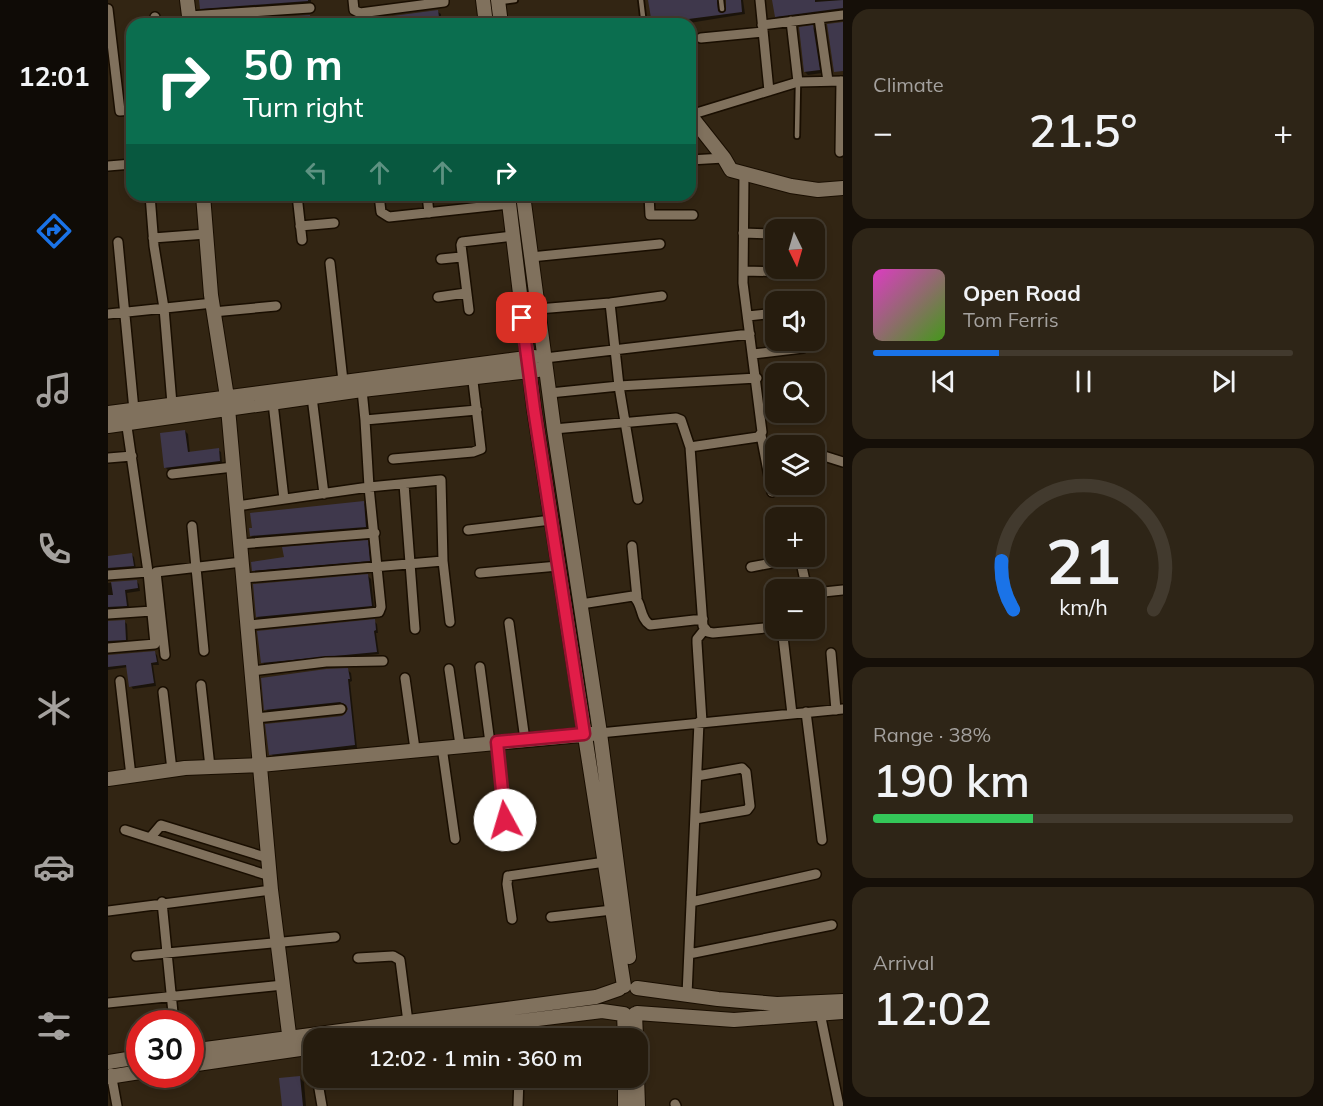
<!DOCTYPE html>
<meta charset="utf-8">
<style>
:root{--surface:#261c0e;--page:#2e2517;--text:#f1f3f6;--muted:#a4a19e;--line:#423a2e;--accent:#1a73e8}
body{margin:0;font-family:Mulish,sans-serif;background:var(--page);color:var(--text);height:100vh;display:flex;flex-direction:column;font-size:22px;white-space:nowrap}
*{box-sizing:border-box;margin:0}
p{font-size:20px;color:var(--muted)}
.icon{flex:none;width:33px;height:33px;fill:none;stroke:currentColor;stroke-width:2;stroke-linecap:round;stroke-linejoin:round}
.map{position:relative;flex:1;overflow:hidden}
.drawer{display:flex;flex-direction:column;gap:9px;padding:9px;background:#150f08;width:480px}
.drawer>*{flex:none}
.hud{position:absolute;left:18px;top:18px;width:570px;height:183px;border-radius:18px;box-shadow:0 3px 9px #0003,0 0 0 2px var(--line);background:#0b6e4f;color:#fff;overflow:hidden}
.needle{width:39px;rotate:175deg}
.tools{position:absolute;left:657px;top:219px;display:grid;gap:12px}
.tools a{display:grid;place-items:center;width:60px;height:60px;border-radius:12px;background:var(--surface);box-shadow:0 3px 9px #0003,0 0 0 2px var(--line);font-size:30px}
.speed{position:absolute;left:18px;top:1010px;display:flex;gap:12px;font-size:30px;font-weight:700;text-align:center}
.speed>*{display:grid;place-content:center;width:78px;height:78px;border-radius:50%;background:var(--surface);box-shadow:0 3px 9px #0003,0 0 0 2px var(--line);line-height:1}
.speed .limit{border:9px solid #d22;background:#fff;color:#111}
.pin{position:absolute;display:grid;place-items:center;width:51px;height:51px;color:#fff;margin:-26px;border-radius:12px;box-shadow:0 3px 9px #0006}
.me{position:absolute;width:66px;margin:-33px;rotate:354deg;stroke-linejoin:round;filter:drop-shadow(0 0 4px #0008)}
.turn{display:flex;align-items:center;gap:21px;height:126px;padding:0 18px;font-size:27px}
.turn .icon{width:78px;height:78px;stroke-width:2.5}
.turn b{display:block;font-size:42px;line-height:51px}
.lanes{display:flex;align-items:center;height:57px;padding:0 18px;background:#0003;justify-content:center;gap:30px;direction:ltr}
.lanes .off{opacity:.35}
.big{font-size:45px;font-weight:600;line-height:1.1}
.drawer .tile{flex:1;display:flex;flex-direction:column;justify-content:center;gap:9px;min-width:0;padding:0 21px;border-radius:18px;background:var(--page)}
.drawer .dial{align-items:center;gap:0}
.dial svg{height:156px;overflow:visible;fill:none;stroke:var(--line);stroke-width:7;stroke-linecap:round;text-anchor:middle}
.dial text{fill:var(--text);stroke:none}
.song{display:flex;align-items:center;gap:18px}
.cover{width:72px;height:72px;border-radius:9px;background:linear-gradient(135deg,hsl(310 70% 55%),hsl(100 70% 35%))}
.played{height:6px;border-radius:3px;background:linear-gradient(90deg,var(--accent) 30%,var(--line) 30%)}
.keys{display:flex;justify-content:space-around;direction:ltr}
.heat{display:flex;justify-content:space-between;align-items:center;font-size:33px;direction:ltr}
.charge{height:9px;border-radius:4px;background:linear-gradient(90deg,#34c759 38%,var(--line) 0)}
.trip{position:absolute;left:195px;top:1028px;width:345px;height:60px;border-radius:18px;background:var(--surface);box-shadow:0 3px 9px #0003,0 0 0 2px var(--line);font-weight:600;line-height:60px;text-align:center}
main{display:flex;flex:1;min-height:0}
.tabs{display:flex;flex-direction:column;width:108px;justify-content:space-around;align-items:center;background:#0f0b06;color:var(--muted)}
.tabs .icon{width:42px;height:42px}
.tabs .selected{color:var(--accent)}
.tabs b{font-size:27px;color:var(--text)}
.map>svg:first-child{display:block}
</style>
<main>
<nav class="tabs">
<b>12:01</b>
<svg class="icon selected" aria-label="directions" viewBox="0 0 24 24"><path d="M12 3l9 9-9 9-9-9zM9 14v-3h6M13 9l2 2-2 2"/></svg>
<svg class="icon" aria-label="music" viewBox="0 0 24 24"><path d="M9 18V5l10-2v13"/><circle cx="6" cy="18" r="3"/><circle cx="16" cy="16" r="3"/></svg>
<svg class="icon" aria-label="phone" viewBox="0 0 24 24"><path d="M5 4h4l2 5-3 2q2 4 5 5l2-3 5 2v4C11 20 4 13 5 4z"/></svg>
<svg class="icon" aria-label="climate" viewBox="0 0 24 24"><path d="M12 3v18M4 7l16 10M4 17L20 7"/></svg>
<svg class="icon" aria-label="car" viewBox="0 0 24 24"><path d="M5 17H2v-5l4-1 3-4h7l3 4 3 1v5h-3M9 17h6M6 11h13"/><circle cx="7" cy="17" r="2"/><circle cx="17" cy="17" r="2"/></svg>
<svg class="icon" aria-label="filters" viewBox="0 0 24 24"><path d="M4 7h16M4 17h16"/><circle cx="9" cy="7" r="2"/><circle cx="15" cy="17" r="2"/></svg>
</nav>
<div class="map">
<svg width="735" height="1106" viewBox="0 0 735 1106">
<rect width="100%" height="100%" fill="#322513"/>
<!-- shadow -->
<path fill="#0007" d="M93,0H203V4L96,11L93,8Z
M542,0H613L611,2L612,15L620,11L619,0H635L637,14L575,24H560Z
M665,0H735V11L671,19L668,16Z
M330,12L333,14V24H225V22L247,20L253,21Z
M705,27L708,30L714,73L700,75L697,72Z
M77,431L80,434L82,454L110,450L113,452L114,463L60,470L57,467Z
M255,502L258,505L260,529L146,539L143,536Z
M259,542L262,545L264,563L148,573L145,570Z
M23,554L26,557L28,569L0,573V557Z
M260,576L263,579L266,608L152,620L149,617Z
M28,581L31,584L32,591L19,593L21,608L0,611V583Z
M16,621L19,624L20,642L0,644V622Z
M266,621L269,624L270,633H268L271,654L157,665L155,662Z
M46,652L49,655L51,665H45L48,686L25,689L23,686L20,667L0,670V656Z
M240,670L243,673L244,681L242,682L249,748L166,757L163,754L239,715L241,709L236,704L161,712L158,710Z
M191,1077L196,1082L198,1106H176Z"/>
<!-- building -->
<path fill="#3f384c" d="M91,0H200V1L92,9Z
M540,0H609L610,11L614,13L618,10V0H633L634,12L573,20L574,24H544Z
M664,0H707V2L735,0V8L667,17Z
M330,10L332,24H262V19Z
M202,15V24H98L97,22Z
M735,22V71L726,72L719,24Z
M705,25L712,70L696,72L691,27Z
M77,430L80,452L111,448L112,461L56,468L52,433Z
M256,501L258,527L142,536L141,528H144L142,513Z
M260,540L262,561L144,571L143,562L176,557L174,547Z
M24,553L26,566L0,568V556Z
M260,574L264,606L148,617L145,584Z
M29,580L30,588L17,590L19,606L0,607V595H5L3,582Z
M267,619L268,630L266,631L269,652L153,663L149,631Z
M17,620L18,640L0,641V621Z
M47,651L49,662L43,663L46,683L21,687L18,665L0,667V655Z
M240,668L242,679H240L247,745L161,755L157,724L234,716L237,714L240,709L238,705L232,702L156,710L153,678L218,669Z
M192,1076L195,1106H174L171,1078Z"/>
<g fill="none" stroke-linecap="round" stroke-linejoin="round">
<defs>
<path id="lane" d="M533,0L535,17
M613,0L614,9
M392,2L407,0
M689,136L690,82"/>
<path id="street" d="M245,0L246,10L252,13L336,2V0
M652,0L661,91
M0,9L12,111L24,110
M81,16L202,8
M47,17L48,24
M711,18L720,81
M683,21L690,82
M654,25L735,15
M593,38L655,32
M582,115L690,82L735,81
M732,152L733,81
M582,160L616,158
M0,166L24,164
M42,195L46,246L56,308L64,404
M189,195L194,240
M271,195L273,212L281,217L401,204
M319,195L321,213
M541,195L542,215H585
M192,226L226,223
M635,233L668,234
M706,234H710
M45,238L98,234
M10,242L26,410
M423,257L552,244
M333,259L353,257
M222,263L235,381
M635,271L689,272
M330,297L358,293
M502,303L511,386L530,499
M430,309L502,303L554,296
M361,310L353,245L354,242L405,236
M105,312L168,306
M0,314L105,303
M640,316L668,313
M645,354L695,348
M437,358L642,334
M254,390L257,420
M442,393L511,386L649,378
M204,397L216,494
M165,403L176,499
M446,429L568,418L573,420L582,447L595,626L600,632L605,633L668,627
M653,435L664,492
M582,447L650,437L654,432L635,283L636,174
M716,456L735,462
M0,458L24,456
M285,459L365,452L373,449L364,373
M64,474L125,467
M296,484L307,629
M129,506L261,487L257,420L369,410
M84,526L96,651
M360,530L443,520
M132,544L267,533
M524,546L529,598
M643,567L685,559L690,560L694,567L699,590
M372,573L450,566
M0,575L40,572
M136,578L335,561
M706,593L735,590
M473,604L525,596C535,603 531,618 542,625L595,619
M0,614L44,611
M401,623L417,740
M140,625L271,612L273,607L261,487L333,480L335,561L342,622
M674,628L684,714
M0,648L47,644L40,572L18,420
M723,653L728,710
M57,655L48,572L134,562
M372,667L382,743
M341,669L352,745
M144,671L218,662L275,661
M297,678L307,749
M12,681L23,776
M93,685L102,767
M55,692L64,770
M698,712L714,840
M148,718L233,709
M594,722L589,643V639L597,629
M492,733L735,709
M389,742L399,839
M334,747L347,839
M587,819L639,810L642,806L638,772L634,768L589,776
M17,830L162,876
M42,838L53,825L160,858
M54,902L66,1023
M583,902L708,874
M0,911L163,890
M443,917L504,910
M404,919L399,884L400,876L497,862
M581,954L724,925
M28,956L227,937
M250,958L285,956L292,960L300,1022
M579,995L591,722
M0,1003L175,985
M711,1008L731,1106
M3,1073L9,1106
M209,1077L214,1106
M567,1104L568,1106
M410,1106L411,1078"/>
<path id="secondary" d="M79,0L82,24
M375,0L378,24
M390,0L393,24
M582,115L616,158L623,170L683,186L710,190L735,188
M95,195L103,295L119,397L163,890L183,1050
M400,195L426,409L516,986
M415,195L446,429L492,733L521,957
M0,413L426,357
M0,426L254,390L430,370
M0,779L77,768L152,765L484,734
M529,988L610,999L669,1004L735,1001
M529,1013L626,1020L735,1012
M516,1014L517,1038
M527,1014L528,1038
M278,1038L494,1011L515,1014
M82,1051L488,997L511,989
M0,1062L32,1057
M82,1065L206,1047
M0,1077L32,1072
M517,1077V1106
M529,1077L530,1106"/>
</defs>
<!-- lane casing -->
<use href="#lane" stroke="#190e01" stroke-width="8"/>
<!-- street casing -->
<use href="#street" stroke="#190e01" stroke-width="12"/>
<!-- secondary casing -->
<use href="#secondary" stroke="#190e01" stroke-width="16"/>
<!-- lane -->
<use href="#lane" stroke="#80715d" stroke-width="4.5"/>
<!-- street -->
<use href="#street" stroke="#80715d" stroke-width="9"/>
<!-- secondary -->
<use href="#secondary" stroke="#80715d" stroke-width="14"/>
</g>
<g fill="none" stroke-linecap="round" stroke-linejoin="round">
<defs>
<path id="route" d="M397,820L389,742L476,734L426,409L414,318"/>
</defs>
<!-- route casing -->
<use href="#route" stroke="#92132f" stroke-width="15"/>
<!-- route -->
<use href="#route" stroke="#e11d48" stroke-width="10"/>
</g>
</svg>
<div class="tools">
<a><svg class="needle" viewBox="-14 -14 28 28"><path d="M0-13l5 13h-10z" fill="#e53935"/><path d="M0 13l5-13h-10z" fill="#a4a19e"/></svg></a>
<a><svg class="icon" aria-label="sound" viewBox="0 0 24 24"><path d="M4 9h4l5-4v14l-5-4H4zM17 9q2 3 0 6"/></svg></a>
<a><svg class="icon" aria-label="search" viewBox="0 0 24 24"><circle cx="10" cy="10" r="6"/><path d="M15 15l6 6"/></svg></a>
<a><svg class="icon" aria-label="layers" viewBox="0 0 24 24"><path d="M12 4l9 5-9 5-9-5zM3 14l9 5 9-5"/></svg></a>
<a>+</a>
<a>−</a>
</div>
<div class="speed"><div class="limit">30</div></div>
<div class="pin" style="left:414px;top:318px;background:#d93025"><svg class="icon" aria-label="arrive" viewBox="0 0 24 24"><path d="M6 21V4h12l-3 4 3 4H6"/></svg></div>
<svg class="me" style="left:397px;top:820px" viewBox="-20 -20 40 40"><circle r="19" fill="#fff"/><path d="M0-13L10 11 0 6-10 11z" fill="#e11d48"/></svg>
<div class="trip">12:02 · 1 min · 360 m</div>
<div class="hud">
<div class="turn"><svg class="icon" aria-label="right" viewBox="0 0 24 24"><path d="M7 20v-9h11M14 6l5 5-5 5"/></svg><div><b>50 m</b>Turn right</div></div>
<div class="lanes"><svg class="icon off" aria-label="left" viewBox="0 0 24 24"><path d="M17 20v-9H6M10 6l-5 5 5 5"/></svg><svg class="icon off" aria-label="ahead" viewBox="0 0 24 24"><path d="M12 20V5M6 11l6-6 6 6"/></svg><svg class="icon off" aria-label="ahead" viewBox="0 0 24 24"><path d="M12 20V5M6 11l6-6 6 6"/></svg><svg class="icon" aria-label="right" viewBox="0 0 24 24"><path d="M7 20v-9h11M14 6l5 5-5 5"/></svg></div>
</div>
</div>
<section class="drawer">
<div class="tile"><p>Climate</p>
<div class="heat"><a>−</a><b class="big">21.5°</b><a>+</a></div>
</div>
<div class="tile">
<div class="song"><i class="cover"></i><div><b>Open Road</b><p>Tom Ferris</p></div></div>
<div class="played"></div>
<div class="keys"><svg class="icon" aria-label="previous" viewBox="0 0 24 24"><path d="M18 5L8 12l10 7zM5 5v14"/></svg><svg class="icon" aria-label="pause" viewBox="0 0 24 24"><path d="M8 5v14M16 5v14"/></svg><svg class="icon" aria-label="next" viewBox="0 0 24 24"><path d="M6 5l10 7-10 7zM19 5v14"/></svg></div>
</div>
<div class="tile dial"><svg viewBox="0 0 100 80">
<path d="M14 69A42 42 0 1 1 86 69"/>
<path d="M14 69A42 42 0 0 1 8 44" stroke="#1a73e8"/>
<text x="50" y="56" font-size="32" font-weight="700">21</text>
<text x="50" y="72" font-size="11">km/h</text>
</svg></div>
<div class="tile"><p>Range · 38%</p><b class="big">190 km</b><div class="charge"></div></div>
<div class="tile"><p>Arrival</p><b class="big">12:02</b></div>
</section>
</main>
